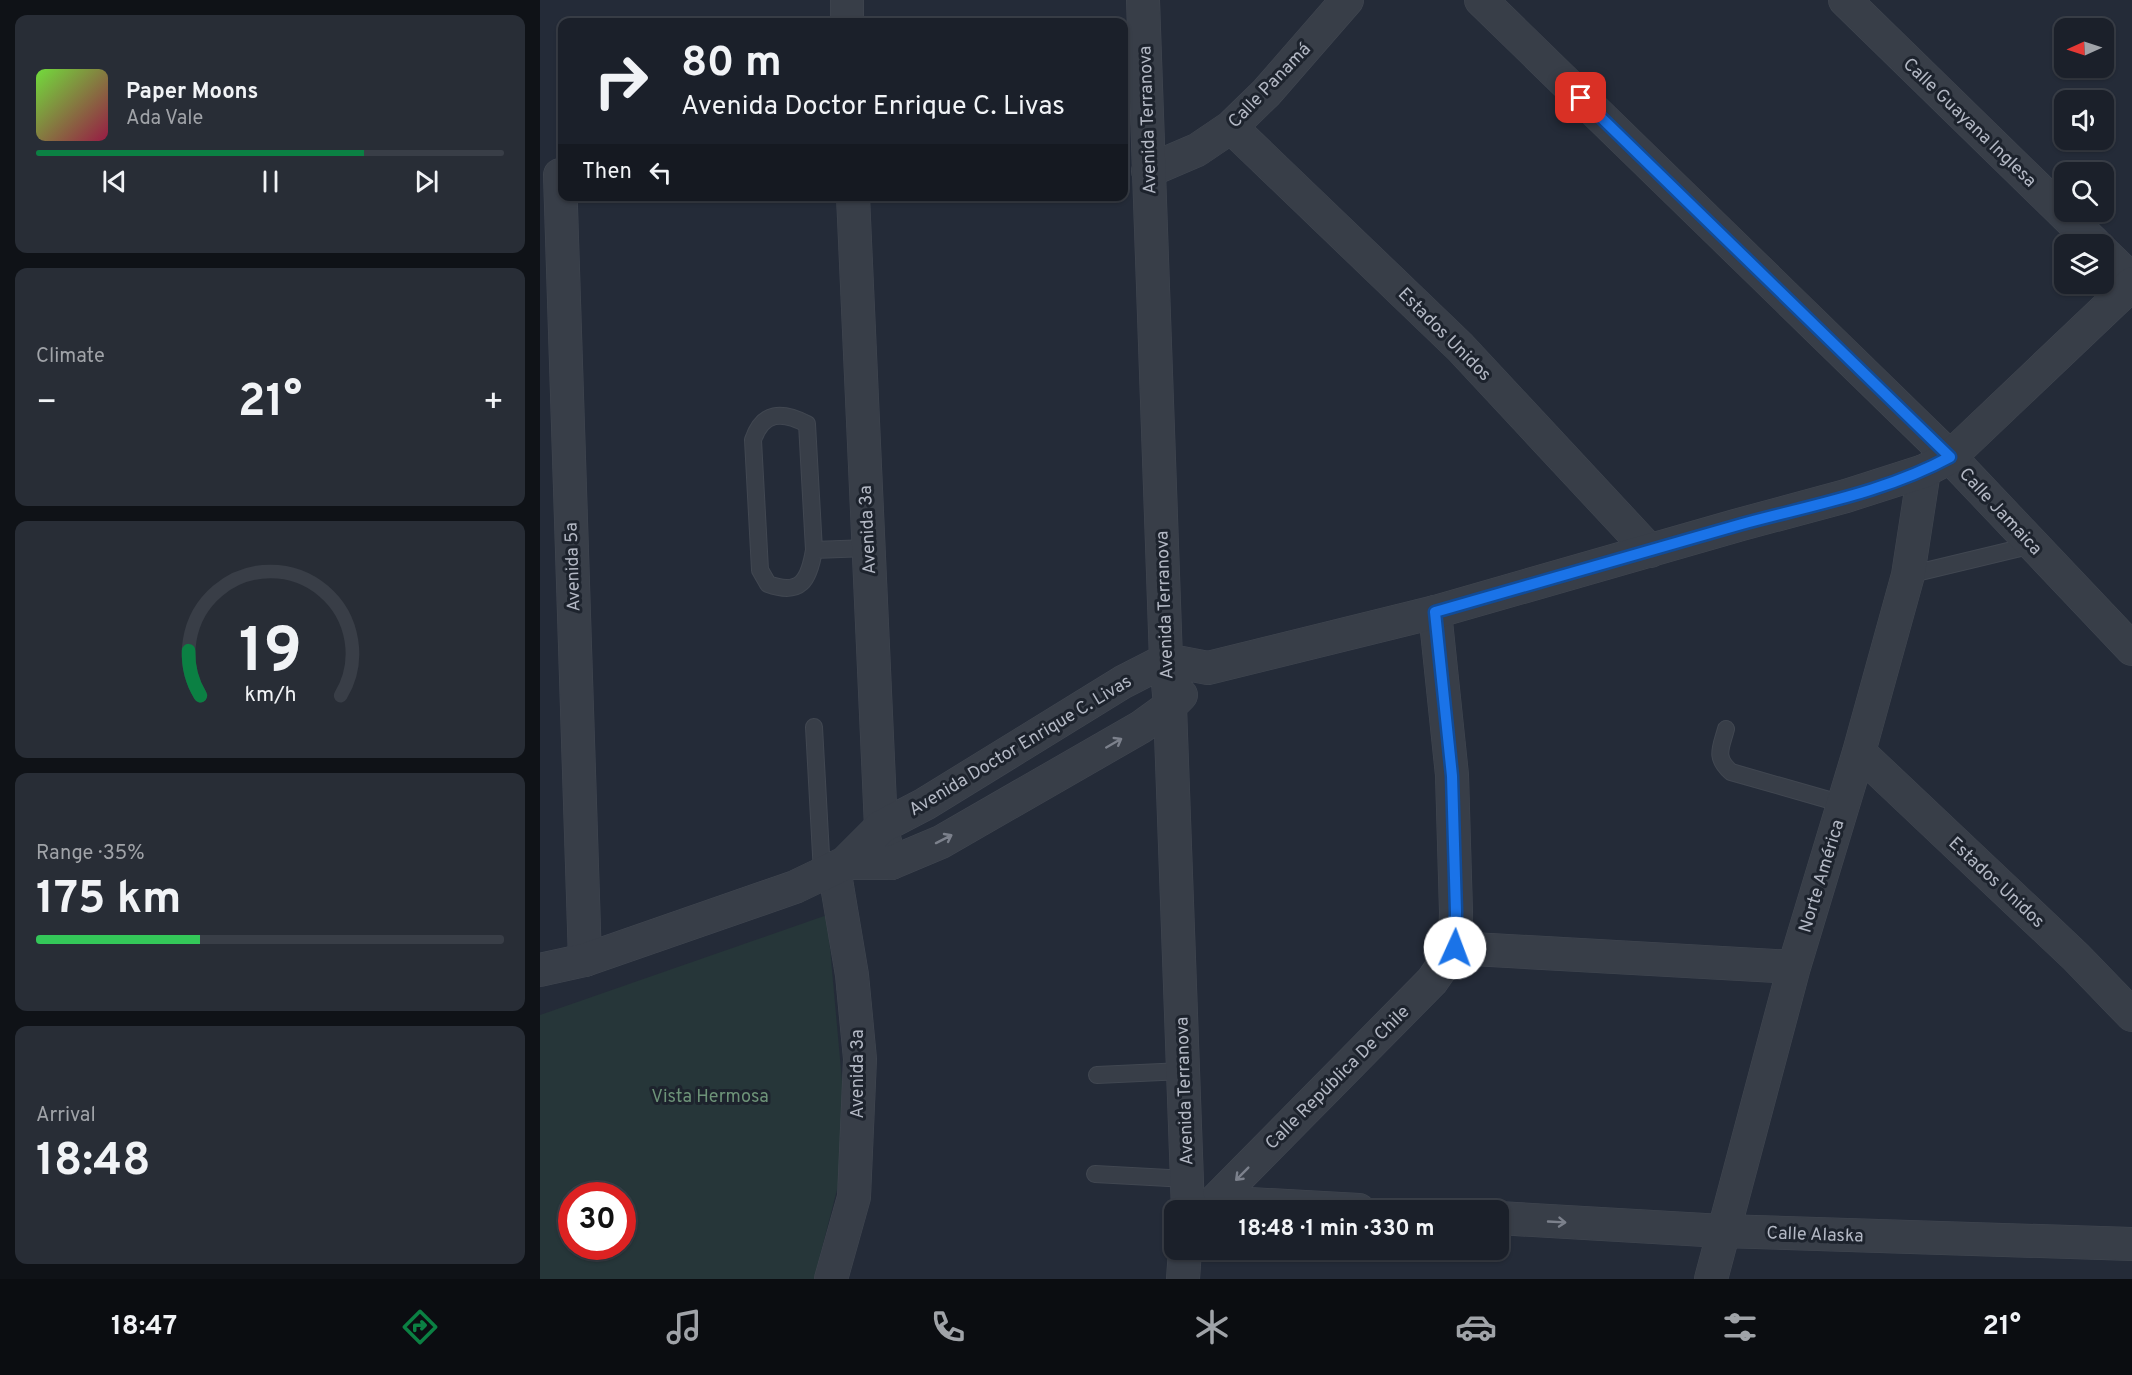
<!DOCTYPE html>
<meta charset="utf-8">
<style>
:root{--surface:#1b202a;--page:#282d36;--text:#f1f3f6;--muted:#a0a3a8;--line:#393e47;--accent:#0b8043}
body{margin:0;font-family:Overpass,sans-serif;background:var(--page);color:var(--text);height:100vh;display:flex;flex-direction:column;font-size:22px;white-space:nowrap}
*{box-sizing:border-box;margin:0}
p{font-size:20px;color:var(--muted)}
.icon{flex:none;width:33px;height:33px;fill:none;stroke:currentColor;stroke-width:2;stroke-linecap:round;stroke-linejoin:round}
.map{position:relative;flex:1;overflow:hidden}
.sheet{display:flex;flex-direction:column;gap:15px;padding:15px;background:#0f1217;width:540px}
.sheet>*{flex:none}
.guide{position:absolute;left:18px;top:18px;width:570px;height:183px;border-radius:12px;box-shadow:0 2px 4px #0004,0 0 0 2px var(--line);background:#1b202a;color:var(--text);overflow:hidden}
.needle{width:39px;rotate:267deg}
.tools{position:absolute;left:1514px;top:18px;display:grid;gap:12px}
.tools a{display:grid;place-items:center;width:60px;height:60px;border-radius:12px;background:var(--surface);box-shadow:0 2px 4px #0004,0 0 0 2px var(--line);font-size:30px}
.speed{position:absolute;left:18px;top:1182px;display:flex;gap:12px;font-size:30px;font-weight:700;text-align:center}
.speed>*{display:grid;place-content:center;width:78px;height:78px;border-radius:50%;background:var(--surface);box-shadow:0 2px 4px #0004,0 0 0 2px var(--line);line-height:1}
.speed .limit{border:9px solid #d22;background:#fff;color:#111}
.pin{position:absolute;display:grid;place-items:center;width:51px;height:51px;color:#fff;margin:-26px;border-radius:12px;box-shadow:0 3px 9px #0006}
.me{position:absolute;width:66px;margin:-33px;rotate:2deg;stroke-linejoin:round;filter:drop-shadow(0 0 4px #0008)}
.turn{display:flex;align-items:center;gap:21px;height:126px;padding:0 24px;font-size:27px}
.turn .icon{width:78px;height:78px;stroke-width:2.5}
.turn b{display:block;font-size:42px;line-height:51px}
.then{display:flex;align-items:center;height:57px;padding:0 24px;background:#0003;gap:12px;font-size:22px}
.big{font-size:45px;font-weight:700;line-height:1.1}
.sheet .tile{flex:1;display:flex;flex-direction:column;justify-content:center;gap:9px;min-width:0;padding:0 21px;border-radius:12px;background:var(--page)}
.sheet .dial{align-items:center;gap:0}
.dial svg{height:156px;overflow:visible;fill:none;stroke:var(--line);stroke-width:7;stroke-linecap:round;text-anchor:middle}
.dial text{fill:var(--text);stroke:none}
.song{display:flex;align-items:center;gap:18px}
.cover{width:72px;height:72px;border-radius:9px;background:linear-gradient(135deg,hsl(100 70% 55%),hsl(340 70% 35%))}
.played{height:6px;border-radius:3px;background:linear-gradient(90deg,var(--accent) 70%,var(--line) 70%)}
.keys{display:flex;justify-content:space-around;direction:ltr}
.heat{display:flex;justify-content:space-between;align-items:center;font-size:33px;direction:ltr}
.charge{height:9px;border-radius:4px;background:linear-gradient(90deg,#34c759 35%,var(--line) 0)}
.trip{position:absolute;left:624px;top:1200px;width:345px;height:60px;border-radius:12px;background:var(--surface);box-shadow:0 2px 4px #0004,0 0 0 2px var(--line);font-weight:700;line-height:60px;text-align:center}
.tab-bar{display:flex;height:96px;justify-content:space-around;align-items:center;background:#0b0d11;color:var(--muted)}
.tab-bar .icon{width:42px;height:42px}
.tab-bar .active{color:var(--accent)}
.tab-bar b{font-size:27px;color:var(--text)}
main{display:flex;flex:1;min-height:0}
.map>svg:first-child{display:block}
</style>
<main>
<section class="sheet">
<div class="tile">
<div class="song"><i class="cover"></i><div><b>Paper Moons</b><p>Ada Vale</p></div></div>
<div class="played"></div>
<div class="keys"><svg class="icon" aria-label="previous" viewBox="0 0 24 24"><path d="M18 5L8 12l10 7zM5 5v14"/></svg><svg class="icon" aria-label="pause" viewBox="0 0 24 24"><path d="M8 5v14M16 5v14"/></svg><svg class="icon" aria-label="next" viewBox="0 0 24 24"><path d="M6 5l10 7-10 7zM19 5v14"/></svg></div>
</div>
<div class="tile"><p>Climate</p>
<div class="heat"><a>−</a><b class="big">21°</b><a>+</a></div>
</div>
<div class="tile dial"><svg viewBox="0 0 100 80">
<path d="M14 69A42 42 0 1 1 86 69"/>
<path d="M14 69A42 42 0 0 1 8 46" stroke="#0b8043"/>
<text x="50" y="56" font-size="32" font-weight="700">19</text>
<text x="50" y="72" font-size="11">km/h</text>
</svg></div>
<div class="tile"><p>Range · 35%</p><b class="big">175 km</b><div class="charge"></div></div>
<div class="tile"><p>Arrival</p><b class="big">18:48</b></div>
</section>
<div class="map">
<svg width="1592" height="1279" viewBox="0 0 1592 1279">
<rect width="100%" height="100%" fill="#242b38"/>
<!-- green -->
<path fill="#263639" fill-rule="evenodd" d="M287,915L308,1147L274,1279H0V1015ZM32,1196H82V1246H32Z"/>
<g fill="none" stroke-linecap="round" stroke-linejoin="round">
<defs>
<path id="service" d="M274,550C269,580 261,596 228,584L220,570L213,440C223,411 242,411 267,424L274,550L328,548
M1368,575L1493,545
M274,727L282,873
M1186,729C1181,748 1174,757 1191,772L1303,804
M557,1075L643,1071
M555,1174L647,1179"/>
<path id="minor" d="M307,0V22
M941,0L1410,457L1592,649
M1305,0L1555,244
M691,127L920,347L1110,551
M608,171L657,150L691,127L726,93L807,0
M20,175L45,960
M313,196L341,827L351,863
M1563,252L1592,280
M1319,752L1536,957L1592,1015
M915,948L1254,967
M674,1202L819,1210
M662,1210L674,1202L892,981L915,948L916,912L912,775L895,612
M958,1218L1182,1231L1592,1244
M291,1279L314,1197L320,1059L312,975L294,868
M1171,1279L1254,967L1319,752L1368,575L1384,471"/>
<path id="tertiary" d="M603,0L626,660L630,706L648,1210
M305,863L341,827L385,804L583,682L626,660L668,668L895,612L1202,524L1306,496L1384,471L1410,457L1592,284
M0,970L45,960L255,887L305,863H351L401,842L601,727L630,706L641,695
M643,1279L645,1250"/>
</defs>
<!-- service casing -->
<use href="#service" stroke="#414751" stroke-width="18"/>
<!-- minor casing -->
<use href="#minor" stroke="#414751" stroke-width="34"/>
<!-- tertiary casing -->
<use href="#tertiary" stroke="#414751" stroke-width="34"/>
<!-- service -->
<use href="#service" stroke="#383e48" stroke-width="16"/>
<!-- minor -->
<use href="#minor" stroke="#383e48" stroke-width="33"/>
<!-- tertiary -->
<use href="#tertiary" stroke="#383e48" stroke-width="33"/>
</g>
<!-- one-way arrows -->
<defs><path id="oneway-shaft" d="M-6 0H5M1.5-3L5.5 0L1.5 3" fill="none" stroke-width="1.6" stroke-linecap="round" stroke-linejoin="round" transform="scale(1.5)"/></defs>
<g stroke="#7c818c">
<use href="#oneway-shaft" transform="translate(574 743) rotate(-30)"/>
<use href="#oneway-shaft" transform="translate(404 839) rotate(-27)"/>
<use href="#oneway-shaft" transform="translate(702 1174) rotate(135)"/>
<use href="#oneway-shaft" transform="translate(1017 1222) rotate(3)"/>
</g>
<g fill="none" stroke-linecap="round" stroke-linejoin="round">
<defs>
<path id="route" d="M915,948L916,912L912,776L895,612C997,583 1100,553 1202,524C1272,505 1346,492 1410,457L1041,98"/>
</defs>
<!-- route casing -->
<use href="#route" stroke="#114b97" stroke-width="15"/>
<!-- route -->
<use href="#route" stroke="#1a73e8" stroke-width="10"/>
</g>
<g text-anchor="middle" stroke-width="6" stroke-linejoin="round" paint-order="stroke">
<!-- street labels -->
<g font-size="18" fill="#b3b8c4" stroke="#1d232d">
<text transform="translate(729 85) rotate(-46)" y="6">Calle Panamá</text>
<text transform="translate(607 120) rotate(-92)" y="6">Avenida Terranova</text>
<text transform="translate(1430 122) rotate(44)" y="6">Calle Guayana Inglesa</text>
<text transform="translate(905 334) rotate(45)" y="6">Estados Unidos</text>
<text transform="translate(1461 511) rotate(47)" y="6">Calle Jamaica</text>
<text transform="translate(327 530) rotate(-93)" y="6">Avenida 3a</text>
<text transform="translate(32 567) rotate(-92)" y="6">Avenida 5a</text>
<text transform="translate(624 605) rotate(-92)" y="6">Avenida Terranova</text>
<text transform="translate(480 745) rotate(-31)" y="6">Avenida Doctor Enrique C. Livas</text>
<text transform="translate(1281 876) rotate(-73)" y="6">Norte América</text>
<text transform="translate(1457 882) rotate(43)" y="6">Estados Unidos</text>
<text transform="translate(317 1074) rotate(-90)" y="6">Avenida 3a</text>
<text transform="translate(797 1077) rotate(-45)" y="6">Calle República De Chile</text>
<text transform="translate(644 1091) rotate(-92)" y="6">Avenida Terranova</text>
<text transform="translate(1275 1234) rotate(2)" y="6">Calle Alaska</text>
</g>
<!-- park labels -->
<g font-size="18" fill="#6d9378" stroke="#1d232d">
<text x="170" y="1102">Vista Hermosa</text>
</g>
</g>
</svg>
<div class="tools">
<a><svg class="needle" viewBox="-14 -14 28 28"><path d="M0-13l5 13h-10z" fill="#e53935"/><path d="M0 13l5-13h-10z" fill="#a0a3a8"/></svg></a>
<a><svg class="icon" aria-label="sound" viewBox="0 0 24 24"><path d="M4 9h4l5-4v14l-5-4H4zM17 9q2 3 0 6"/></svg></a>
<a><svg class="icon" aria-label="search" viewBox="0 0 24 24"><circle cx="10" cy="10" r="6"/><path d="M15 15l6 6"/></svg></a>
<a><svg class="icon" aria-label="layers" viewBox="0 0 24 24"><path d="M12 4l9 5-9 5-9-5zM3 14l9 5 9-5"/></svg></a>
</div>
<div class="speed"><div class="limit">30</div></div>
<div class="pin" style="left:1041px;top:98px;background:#d93025"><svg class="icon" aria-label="arrive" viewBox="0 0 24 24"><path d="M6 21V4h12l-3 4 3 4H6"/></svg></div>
<svg class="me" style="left:915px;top:948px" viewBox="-20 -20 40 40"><circle r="19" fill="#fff"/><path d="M0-13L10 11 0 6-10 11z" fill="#1a73e8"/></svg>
<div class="trip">18:48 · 1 min · 330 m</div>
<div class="guide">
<div class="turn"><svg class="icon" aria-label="right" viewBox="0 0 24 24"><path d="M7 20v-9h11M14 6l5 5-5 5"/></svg><div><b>80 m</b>Avenida Doctor Enrique C. Livas</div></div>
<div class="then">Then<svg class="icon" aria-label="left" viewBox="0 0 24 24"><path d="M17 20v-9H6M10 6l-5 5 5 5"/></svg></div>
</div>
</div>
</main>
<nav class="tab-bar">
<b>18:47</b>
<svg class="icon active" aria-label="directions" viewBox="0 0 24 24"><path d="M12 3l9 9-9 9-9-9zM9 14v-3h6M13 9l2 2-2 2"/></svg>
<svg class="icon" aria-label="music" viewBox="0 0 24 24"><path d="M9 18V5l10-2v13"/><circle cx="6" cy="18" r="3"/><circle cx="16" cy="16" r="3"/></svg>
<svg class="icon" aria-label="phone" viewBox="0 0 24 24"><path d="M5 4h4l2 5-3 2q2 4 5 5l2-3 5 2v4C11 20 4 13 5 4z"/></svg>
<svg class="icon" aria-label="climate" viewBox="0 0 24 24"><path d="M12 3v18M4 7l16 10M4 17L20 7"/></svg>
<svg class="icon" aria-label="car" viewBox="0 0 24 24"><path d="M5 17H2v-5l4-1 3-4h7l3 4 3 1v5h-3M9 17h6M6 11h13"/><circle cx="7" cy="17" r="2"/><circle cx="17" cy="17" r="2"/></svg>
<svg class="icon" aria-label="filters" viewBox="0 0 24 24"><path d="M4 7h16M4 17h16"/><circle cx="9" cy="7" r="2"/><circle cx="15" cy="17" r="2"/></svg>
<b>21°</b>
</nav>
